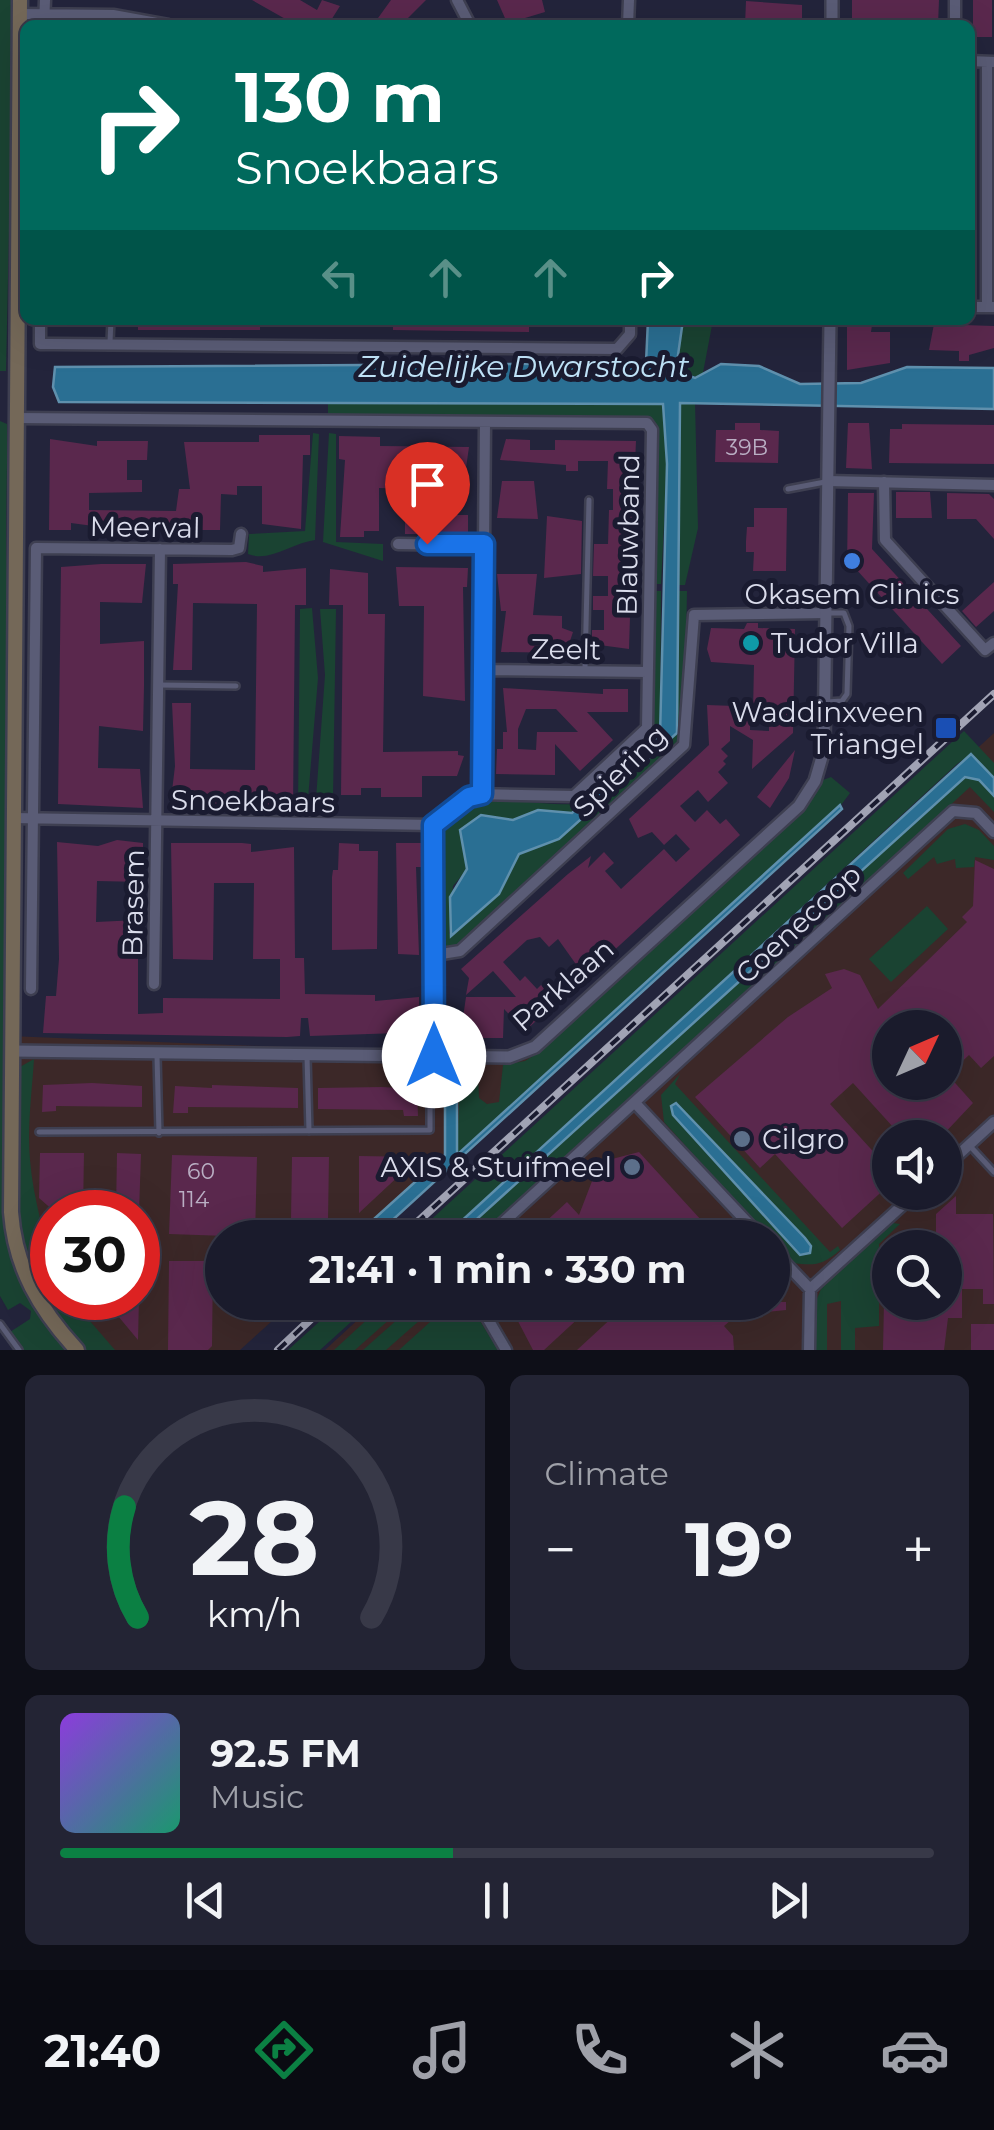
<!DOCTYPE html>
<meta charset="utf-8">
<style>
:root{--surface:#1a1b2c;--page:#232434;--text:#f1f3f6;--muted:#9fa1a9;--line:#383948;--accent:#0b8043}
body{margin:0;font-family:Montserrat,sans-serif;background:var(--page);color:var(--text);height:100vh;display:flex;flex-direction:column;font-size:38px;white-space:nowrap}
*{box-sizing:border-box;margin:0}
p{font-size:32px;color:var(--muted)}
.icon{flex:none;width:55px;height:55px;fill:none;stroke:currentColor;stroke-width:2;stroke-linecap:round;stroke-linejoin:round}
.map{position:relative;height:1350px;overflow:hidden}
.drawer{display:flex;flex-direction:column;gap:25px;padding:25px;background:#0e0f18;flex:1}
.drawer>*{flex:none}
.banner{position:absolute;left:20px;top:20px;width:955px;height:305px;border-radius:15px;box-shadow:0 10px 40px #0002,0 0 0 2px var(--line);background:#00695c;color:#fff;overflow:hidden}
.needle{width:65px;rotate:46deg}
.tools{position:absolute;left:872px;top:1010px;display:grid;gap:20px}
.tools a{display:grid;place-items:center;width:90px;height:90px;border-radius:50%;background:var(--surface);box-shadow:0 10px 40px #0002,0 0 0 2px var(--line);font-size:50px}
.speed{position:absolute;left:30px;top:1190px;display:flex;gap:20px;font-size:50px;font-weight:700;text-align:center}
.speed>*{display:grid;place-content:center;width:130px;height:130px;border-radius:50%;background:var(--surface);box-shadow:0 10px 40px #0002,0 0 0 2px var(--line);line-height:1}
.speed .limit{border:15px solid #d22;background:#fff;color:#111}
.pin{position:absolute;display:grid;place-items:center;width:85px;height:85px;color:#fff;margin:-102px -42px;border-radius:50% 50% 50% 0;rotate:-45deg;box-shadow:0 0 10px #0007}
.pin .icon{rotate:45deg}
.me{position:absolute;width:110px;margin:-55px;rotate:0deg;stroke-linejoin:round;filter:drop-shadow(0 0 8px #0008)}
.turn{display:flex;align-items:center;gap:35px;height:210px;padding:0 50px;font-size:45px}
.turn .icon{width:130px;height:130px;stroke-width:2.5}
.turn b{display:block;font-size:70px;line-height:85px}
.lanes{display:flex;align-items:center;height:95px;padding:0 50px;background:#0003;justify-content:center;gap:50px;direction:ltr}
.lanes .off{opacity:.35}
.big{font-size:75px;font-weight:700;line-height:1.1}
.drawer .card{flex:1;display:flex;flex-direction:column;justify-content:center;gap:15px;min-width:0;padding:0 35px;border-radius:15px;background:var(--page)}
.drawer .dial{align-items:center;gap:0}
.dial svg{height:260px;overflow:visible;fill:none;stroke:var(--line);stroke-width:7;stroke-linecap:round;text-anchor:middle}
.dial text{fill:var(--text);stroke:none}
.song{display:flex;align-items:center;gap:30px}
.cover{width:120px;height:120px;border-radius:15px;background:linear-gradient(135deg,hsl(270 70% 55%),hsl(160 70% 35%))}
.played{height:10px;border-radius:5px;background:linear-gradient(90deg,var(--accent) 45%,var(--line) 45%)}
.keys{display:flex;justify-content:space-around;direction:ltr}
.heat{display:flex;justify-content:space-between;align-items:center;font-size:55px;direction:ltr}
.drawer .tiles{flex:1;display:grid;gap:25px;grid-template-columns:1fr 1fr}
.card:last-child{grid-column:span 2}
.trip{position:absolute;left:205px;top:1220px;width:585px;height:100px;border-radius:50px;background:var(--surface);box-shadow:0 10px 40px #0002,0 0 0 2px var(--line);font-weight:700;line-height:100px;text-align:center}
.tabs{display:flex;height:160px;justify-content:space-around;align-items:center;background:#0a0b12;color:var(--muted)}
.tabs .icon{width:70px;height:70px}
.tabs .current{color:var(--accent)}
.tabs b{font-size:45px;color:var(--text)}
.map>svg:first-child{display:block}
</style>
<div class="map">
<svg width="994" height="1350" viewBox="0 0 994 1350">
<rect width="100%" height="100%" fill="#23243b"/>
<!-- industrial -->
<path fill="#3c2828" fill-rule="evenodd" d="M994,733V1350H325L376,1303L772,1302V1238L447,1237ZM890,1028H945V1082H890ZM890,1138H945V1192H890ZM890,1248H945V1302H890Z
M9,1036L558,1058L363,1237L222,1238V1302L292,1303L240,1350H75L27,1299L0,1221ZM52,1212H138V1298H52Z"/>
<!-- green -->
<path fill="#1a4332" d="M0,0H14L6,371H0Z
M683,320H713L702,378L681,373L677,362Z
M328,400L663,404L667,464L661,584H655L653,420L328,416Z
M695,402L698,528L685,585H677L680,403Z
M0,421L7,424C8,489 3,548 10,613L7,1234L29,1300L71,1350H23L10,1332L30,1319L31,1311L20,1303L8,1310L0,1296Z
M313,433L319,434L315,540C292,543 269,563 248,554L249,534L305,531Z
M329,433L336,434V542L383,544V561L323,542Z
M655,591H661L660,736L572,813L538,810L513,820L481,815L463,835L467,869L453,886L449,934L499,894L519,854L559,839L677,733V591H687L684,736L456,948L444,946L445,826C471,786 537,807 578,804L653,733Z
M312,608L318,678L307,811L298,809L300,609Z
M320,609H336L333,799H316L325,675Z
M964,731L994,763V778L971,754L957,764L444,1237L411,1238Z
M831,777L850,793L841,805L457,1156L460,1078L478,1077L479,1098L487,1104L499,1102L503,1065L525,1061L539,1052L806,809L823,780Z
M966,777L979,780L994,796V812L970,787L479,1237L457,1238Z
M965,824L979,830L994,846V860L975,857L974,867L956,868L955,859L937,864L934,857L908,879L903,873L948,829Z
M927,906L948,929L891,982L869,959Z
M34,1059C32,1092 27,1127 30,1160C34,1210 52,1248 52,1298H70L115,1350H86C0,1260 17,1182 18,1068Z
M680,1074L675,1084L830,1252L838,1246L840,1250C821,1267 813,1265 792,1263L664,1122L661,1095Z
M893,1223L900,1224L879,1244V1326L855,1328V1350H841V1301L827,1304V1350H815L816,1301L821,1289Z
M417,1302L469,1303L498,1350H399L440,1313L436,1306L386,1350H363Z
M340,1303H372L320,1350H288Z
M385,1303H408L355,1350H334Z"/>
<!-- water -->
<path fill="#2a6f93" stroke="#5f90ad" stroke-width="2.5" d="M648,320H683L677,362L681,373L695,378L721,364L759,366L800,384L861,383L907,367L994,368V409L680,403L677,733L559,839L519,854L499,894L451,936L450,897L467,869L460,830L481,815L513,820L538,810L572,813L660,736L667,464L663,404L59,402L53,387L55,367L646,363Z
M971,754L994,778V796L979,780L965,777L457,1237H444Z
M840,805L842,809L374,1237H354L445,1155V1079L457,1086V1155Z
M676,1103L805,1238L811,1246L810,1253L800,1255L673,1115L671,1106Z"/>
<!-- building -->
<path fill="#5a284d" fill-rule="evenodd" d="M252,0H300L317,10L322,0L340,6L328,25H296Z
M391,0H426L401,25H373Z
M497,0H542L545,12L525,18L528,25H508Z
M852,0H939L938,25H852Z
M973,0H992V37H973Z
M746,1L802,5V25H745Z
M138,320H260V330H138Z
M393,320H529V332L393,330Z
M934,324L994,326V348L969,355V361H959V351L929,350Z
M847,325H872L871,332H890V363L847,370Z
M735,423H760V430L779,431L778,463L715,462L716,430H735Z
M848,423H869L872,469L846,468Z
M902,424L994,425V464L889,463L890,429H902Z
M259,435H310V455H303L301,529L262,524V486H237V495L221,494L220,530H123L71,523V530H49L50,439L97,446V441H148L147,460H127V480H142V492L89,493V510L176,511L179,489H190L184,442H259Z
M339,436L380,437V446L469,447L462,496L410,495V489L379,488V531H364V537H340L345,460L339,459Z
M506,439L530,440V450H555V440L636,441L635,464H629V488H634L629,649L592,644V630H604V610H593V596H608V576H593L594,544H608L609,510H613V489H607L608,461H578V471H566V465L500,460Z
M502,481H534L538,519L497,518Z
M896,492H930L932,518H896Z
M848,493H874L872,549L961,646L942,664L855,568H847Z
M947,493L989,494L994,499V539L976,519H947Z
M754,508H787L786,571H753L754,552H746V541L747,527H754Z
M405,515H468V534H405Z
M547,516L582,521L581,574L544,578Z
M246,562L263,566V572L306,568V605H295L293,808L251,803V809L170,808L175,766L172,703H191L190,769L255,770L257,604L193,603L192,670H173L178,584H173V564Z
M101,564H146L142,603L100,602V644L144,641V686L143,731L99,726L98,768L140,769L143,808L58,804L61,567Z
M396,567L468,568L467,587H463L465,701L423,696L424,606H399Z
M330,569L368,573V614H385L383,752L458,751V755L464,756L457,776H422V797H381V788H361V795H341L343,605H329Z
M497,574H537L533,615L562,616V628L573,632L566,653L501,652L506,611H501Z
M994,582V611L976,627L962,611Z
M747,623H758V628L795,629L793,733L752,769L753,740L730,726V741L721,749L728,756L723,761L726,764L718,772L728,783L708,802L698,790L680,806L695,822L707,810L720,824L726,819L740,835L585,977L558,939L549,947L540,937L527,940L503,962L520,981L525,976L537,989L541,985L557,1002L525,1031L504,1009L503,1038H460L466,997H516L493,971L466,995L469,978L461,969L568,874L591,856L588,868L604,852L614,863L605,871L621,889L664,849L676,862L690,849L676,834L664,845L652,832L638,838L629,819L709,745L707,705L735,706L734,713L750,714V730L769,731V711H753L754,665L711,662L707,649L711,628L744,629Z
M503,688L603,694V689H628V712H587L613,740L580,771L555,744V775L496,774L497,749H503V732H507ZM526,709H556L578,732H537L536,750L518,749V729Z
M795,750L789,778L770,808L757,797Z
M117,840L143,843V882L97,881L96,922L138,920V1014L163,1013V998L280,999V959H253L254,883H214L213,960L173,959L171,843H242L251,844V852L294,847L295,958H304L305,994L375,995V1001L419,997V1038H399V1033L310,1036L308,1018H301L300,1036L287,1037L43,1033L46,996H56L59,959L57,842L98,846Z
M339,843L359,844V851H378L377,949L332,950V877L333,870H338Z
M396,843H421V867H416L419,955L398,954Z
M975,860L994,869V1056L981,1068L969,1055L948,1075L973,1103L940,1138H903L853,1083L830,1104L890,1170V1184L842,1228L775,1154L760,1168L695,1097L788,1017L832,988L825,974L844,969L860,975L878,1009L967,922L962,917L973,906ZM930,1012L945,1028V1082H890V1028H914Z
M92,1083L142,1086V1107L56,1106V1111L42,1112L43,1085Z
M212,1085L298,1088V1108L188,1107V1113H173L175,1086L212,1088Z
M382,1087L417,1089L418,1116H404L403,1110L318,1109V1088Z
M639,1152L702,1221L695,1227L704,1238H528L567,1202L579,1215L594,1176L612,1159Z
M40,1153H84L83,1212H55L39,1198Z
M117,1153L141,1154L139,1212H116Z
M172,1155L257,1157L255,1237L169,1234Z
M359,1156L419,1157L359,1213Z
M292,1157H329L328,1220L291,1219Z
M956,1196V1214H993L994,1304H983V1289H962V1318H948L944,1350H883L884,1302L945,1303V1248H936V1214Z
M169,1261H213L212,1346L208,1350H168Z
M103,1298H139L138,1340Z
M508,1302H596L544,1350H533Z
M629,1302H786V1310L737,1315L724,1326L733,1336L734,1350H577Z
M971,1324H994V1350H971Z"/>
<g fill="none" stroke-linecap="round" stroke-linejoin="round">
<defs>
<path id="service" d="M110,342L111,320
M788,489L825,482
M825,613H844L849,626L847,694L842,701L827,702
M585,668L589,500
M159,685L236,686
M157,1056L159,1133
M307,1056L309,1131
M39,1132L430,1130V1059
M969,1145L994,1172
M0,1324L19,1350"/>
<path id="minor" d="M457,0L470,25
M20,14L113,15L168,25
M44,25L45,0
M628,25L629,0
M955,25V0
M970,61L994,62
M987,62V307
M970,307H993
M40,320V344H53L617,349L630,334V320
M828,481L994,485
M884,482L885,540L985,650L994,643
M398,544L484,545
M482,670L648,672
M482,794L485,424
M13,818L433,825L477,794L574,796L647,728L652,430L647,423L17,418
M433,825L434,1056
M435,955L460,951L684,745L694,615L825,613
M154,984L160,549
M31,989L36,548L232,550L239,548L241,534
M636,1104L762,1238
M945,1167L994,1122
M486,1238L953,811L976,813L994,832
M772,1249L810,1289L809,1350
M810,1289L917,1192
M478,1302L506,1350"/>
<path id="tertiary" d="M832,25V0
M12,1051L509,1057L535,1047L799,806L815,781L824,750L830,320"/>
<path id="secondary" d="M20,0L11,1212C15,1268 40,1310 77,1350"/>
</defs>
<!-- service casing -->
<use href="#service" stroke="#3e3f51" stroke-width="10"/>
<!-- minor casing -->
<use href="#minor" stroke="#3e3f51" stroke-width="15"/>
<!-- tertiary casing -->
<use href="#tertiary" stroke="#3e3f51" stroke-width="16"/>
<!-- secondary casing -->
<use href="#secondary" stroke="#3e3f51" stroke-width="19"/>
<!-- service -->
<use href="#service" stroke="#5a5c76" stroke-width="5"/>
<!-- minor -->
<use href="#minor" stroke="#5a5c76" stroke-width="10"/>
<!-- tertiary -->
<use href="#tertiary" stroke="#5a5c76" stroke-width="11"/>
<!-- secondary -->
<use href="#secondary" stroke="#746858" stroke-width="14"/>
<defs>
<path id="rail" d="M400,1238L994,694
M278,1350L329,1302"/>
</defs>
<!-- rail casing -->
<use href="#rail" stroke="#a1a3b4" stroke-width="8"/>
<!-- rail -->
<use href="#rail" stroke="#1a1b30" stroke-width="4" stroke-dasharray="11" stroke-linecap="butt"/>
</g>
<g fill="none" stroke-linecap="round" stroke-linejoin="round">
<defs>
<path id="route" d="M427,544H484L482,794L469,797L433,825L434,1056"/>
</defs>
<!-- route casing -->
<use href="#route" stroke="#114b97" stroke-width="25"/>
<!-- route -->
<use href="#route" stroke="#1a73e8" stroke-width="18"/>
</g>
<!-- markers -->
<circle fill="#3f7fe0" stroke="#1a1b30" stroke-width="4" cx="852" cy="561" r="10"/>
<circle fill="#0f9aa8" stroke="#1a1b30" stroke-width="4" cx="751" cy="643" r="10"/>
<rect fill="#1a4fb4" stroke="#1a1b30" stroke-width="4" x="934" y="716" width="24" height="24" rx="5"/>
<g fill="#5c6f8a" stroke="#1a1b30" stroke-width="4">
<circle cx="742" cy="1139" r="10"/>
<circle cx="632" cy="1167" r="10"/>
</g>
<g text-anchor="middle" stroke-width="10" stroke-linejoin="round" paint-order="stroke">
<!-- number labels -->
<g font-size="22" fill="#baafc4">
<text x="747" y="455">39B</text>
<text x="201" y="1179">60</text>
<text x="194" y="1207">114</text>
</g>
<!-- street labels -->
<g font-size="28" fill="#dadceb" stroke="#1a1b30">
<text transform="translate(145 527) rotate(1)" y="10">Meerval</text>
<text transform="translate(628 535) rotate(-89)" y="10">Blauwband</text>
<text transform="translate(566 649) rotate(1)" y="10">Zeelt</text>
<text transform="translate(620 771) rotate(-44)" y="10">Spiering</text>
<text transform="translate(253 801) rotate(1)" y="10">Snoekbaars</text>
<text transform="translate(133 903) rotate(-89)" y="10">Brasem</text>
<text transform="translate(798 924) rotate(-43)" y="10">Coenecoop</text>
<text transform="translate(563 985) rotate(-41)" y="10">Parklaan</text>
</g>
<!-- poi labels -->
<g font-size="28" fill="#dadceb" stroke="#1a1b30" text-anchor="start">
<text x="852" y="604" text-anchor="middle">Okasem Clinics</text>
<text x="771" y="653">Tudor Villa</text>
<text x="924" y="722" text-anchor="end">Waddinxveen<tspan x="924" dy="32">Triangel</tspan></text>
<text x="762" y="1149">Cilgro</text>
<text x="612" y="1177" text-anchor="end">AXIS &amp; Stuifmeel</text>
</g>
<!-- water labels -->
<g font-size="30" font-style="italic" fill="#bfe2f7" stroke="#1a1b30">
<text x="524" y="377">Zuidelijke Dwarstocht</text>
</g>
</g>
</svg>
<div class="tools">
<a><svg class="needle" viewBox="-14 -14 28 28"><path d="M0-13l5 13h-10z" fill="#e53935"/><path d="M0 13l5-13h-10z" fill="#9fa1a9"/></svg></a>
<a><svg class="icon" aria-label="sound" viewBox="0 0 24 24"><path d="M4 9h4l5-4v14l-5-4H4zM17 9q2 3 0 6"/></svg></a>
<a><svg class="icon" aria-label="search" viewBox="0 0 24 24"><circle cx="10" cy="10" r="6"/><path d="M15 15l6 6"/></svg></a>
</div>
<div class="speed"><div class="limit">30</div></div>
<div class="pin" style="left:427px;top:544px;background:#d93025"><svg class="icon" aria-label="arrive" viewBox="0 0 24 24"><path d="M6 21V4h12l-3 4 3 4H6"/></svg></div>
<svg class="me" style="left:434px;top:1056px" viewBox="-20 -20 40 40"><circle r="19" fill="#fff"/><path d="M0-13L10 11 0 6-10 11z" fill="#1a73e8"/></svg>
<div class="trip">21:41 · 1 min · 330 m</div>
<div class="banner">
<div class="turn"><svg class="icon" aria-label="right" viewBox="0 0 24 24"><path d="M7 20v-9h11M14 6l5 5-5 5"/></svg><div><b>130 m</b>Snoekbaars</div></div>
<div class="lanes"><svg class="icon off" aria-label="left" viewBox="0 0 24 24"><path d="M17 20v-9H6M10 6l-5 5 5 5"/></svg><svg class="icon off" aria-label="ahead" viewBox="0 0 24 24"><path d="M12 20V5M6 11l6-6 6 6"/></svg><svg class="icon off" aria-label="ahead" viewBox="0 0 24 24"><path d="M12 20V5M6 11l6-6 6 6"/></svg><svg class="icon" aria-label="right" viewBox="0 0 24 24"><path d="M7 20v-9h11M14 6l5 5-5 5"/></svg></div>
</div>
</div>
<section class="drawer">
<div class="tiles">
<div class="card dial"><svg viewBox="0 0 100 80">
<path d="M14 69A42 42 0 1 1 86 69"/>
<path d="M14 69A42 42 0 0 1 10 35" stroke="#0b8043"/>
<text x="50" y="56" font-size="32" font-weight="700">28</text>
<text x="50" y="72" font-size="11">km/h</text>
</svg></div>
<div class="card"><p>Climate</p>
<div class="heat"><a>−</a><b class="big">19°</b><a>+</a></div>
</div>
<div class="card">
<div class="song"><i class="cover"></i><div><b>92.5 FM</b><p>Music</p></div></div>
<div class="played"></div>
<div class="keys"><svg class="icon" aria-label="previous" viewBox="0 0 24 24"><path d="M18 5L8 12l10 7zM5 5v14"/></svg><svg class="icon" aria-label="pause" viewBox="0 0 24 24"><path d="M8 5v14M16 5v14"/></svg><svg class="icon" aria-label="next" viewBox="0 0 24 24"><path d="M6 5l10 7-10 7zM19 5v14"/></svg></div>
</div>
</div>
</section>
<nav class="tabs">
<b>21:40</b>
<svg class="icon current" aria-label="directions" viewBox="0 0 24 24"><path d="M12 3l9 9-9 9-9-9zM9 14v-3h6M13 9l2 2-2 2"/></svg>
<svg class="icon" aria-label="music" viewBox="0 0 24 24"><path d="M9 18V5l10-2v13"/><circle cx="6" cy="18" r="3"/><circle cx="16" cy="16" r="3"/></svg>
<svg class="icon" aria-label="phone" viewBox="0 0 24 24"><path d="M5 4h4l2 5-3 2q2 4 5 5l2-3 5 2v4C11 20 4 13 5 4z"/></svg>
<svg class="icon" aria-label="climate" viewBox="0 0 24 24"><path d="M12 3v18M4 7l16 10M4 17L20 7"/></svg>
<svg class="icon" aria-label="car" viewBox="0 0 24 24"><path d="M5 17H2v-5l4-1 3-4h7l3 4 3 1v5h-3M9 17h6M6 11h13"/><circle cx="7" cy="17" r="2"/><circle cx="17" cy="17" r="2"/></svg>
</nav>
